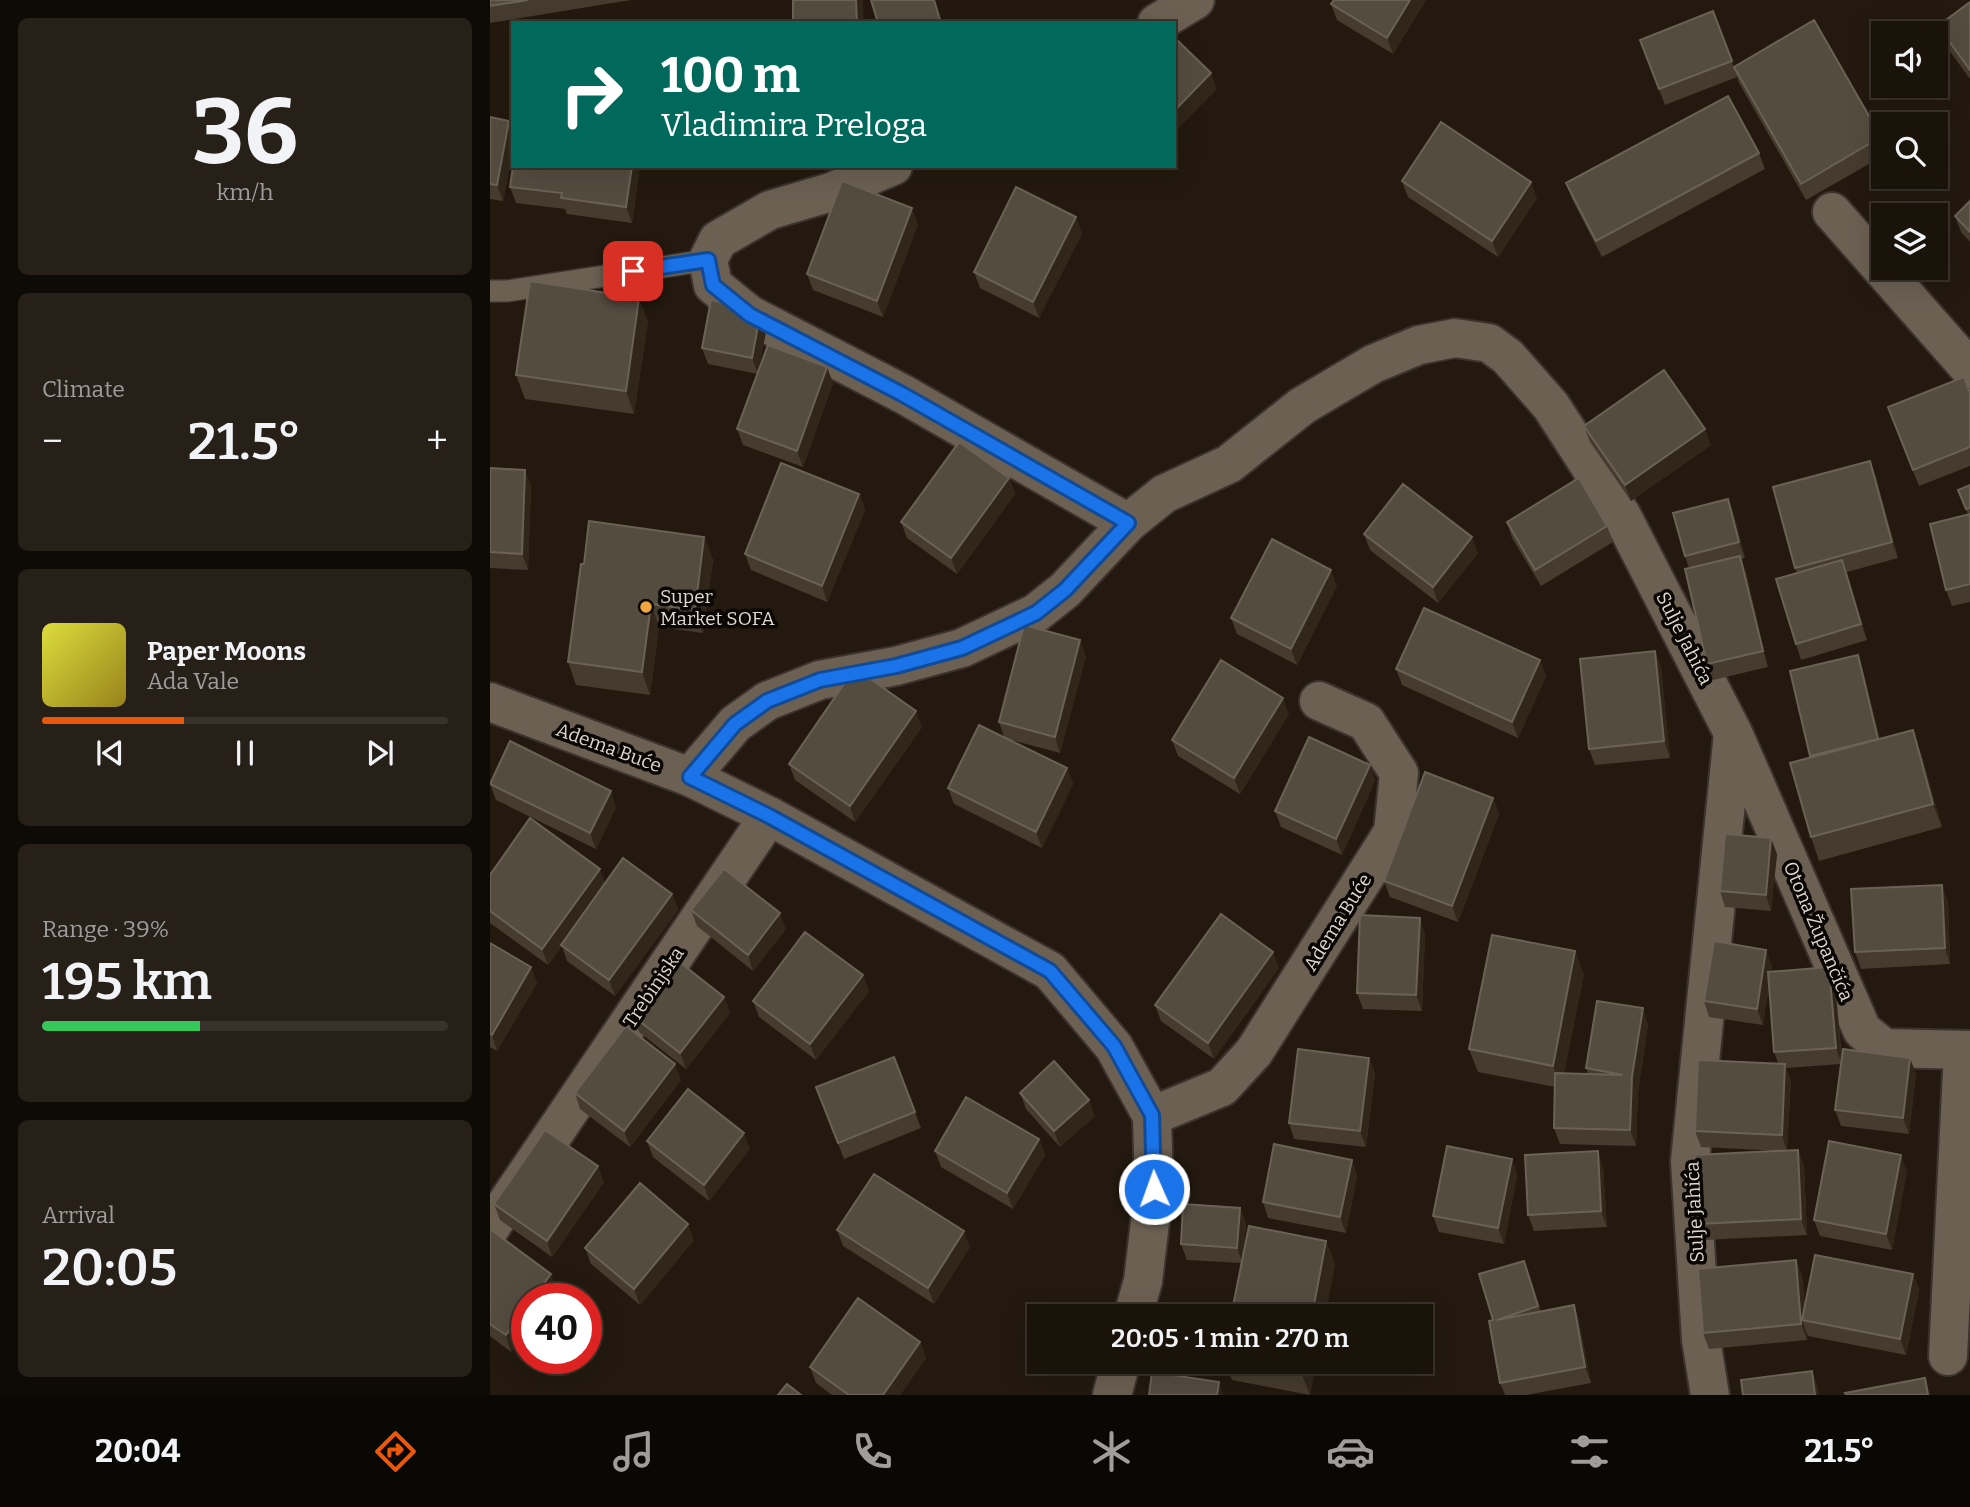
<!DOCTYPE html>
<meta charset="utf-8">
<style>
:root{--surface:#1a130a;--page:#272018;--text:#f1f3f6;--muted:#9f9e9c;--line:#38322b;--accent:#ea580c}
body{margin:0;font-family:Bitter,serif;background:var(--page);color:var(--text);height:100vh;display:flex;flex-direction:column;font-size:26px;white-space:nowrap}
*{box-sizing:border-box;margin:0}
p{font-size:23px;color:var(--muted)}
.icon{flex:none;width:38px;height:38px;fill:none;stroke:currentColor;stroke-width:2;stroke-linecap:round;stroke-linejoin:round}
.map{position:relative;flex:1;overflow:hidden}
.sheet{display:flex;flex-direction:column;gap:18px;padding:18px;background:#0e0a06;width:490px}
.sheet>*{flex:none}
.top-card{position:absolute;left:21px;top:21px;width:665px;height:147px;border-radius:0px;box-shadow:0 7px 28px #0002,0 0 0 2px var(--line);background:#00695c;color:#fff;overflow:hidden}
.tools{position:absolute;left:1381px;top:21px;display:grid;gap:14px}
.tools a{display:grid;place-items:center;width:77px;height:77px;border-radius:0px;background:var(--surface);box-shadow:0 7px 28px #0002,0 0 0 2px var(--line);font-size:35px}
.speed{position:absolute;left:21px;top:1283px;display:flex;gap:14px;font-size:35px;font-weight:700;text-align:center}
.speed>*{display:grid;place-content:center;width:91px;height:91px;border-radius:50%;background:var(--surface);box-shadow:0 7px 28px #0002,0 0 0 2px var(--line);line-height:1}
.speed .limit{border:10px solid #d22;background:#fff;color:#111}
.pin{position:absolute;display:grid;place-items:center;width:60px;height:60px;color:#fff;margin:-30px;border-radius:14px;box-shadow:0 4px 10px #0006}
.me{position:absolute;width:77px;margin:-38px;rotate:358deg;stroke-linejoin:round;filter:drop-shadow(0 0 5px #0008)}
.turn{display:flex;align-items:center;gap:24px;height:147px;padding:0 35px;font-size:32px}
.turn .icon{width:91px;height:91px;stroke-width:2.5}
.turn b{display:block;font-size:49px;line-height:60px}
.big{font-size:52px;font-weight:600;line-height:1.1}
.sheet .card{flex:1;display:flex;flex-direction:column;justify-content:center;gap:10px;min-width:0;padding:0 24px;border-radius:10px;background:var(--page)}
.sheet .dial{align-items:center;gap:0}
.dial b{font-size:91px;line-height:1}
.song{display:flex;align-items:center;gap:21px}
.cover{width:84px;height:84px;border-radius:10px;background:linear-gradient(135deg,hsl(60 70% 55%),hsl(50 70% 35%))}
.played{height:7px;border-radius:4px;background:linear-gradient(90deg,var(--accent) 35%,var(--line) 35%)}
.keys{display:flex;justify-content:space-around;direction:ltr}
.heat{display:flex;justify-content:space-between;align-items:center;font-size:38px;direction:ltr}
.charge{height:10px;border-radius:5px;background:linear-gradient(90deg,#34c759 39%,var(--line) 0)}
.trip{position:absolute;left:537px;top:1304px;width:406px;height:70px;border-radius:0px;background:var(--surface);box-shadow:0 7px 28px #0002,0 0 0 2px var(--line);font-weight:600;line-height:70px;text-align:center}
.tab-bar{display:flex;height:112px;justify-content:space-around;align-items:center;background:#0a0804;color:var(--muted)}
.tab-bar .icon{width:49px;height:49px}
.tab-bar .selected{color:var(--accent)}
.tab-bar b{font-size:32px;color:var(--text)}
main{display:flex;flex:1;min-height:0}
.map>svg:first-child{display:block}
</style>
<main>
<section class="sheet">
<div class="card dial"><b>36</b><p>km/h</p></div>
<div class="card"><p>Climate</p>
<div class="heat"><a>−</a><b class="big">21.5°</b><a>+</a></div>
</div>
<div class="card">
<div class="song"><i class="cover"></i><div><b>Paper Moons</b><p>Ada Vale</p></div></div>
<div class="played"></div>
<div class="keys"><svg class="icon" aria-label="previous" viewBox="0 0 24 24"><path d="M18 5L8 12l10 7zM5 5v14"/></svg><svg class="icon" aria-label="pause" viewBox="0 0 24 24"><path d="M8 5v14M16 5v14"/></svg><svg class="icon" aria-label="next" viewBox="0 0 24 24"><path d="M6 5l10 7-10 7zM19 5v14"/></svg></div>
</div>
<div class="card"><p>Range · 39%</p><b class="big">195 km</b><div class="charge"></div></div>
<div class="card"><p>Arrival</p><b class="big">20:05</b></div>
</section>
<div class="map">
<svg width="1480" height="1395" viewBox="0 0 1480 1395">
<rect width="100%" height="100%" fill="#23190e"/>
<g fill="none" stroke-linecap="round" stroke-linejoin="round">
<defs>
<path id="service" d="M0,291H17L218,260"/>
<path id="minor" d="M667,23L705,0
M403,166L341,192L280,210L228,240L218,260L223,285L260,315L413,394L638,523
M1342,212L1480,369
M1244,735L1372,1030L1394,1048L1480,1050
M200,777L245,724L277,701L330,680L406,666L472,648L546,613L575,590L638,523L674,494L739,464L812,406L883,364L929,345L965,338L999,343L1018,357L1061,406L1132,516L1243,733L1200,1161L1211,1340L1220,1395
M662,1116L732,1087L764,1052L903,832L909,773L876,722L829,701
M0,1228L279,816
M1458,1356L1473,1051"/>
<path id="tertiary" d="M0,702L200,777L279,816L560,971L624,1047L662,1116L664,1189L653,1281L643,1316
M622,1395L631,1362"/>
</defs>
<!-- service casing -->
<use href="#service" stroke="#3a332e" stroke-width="24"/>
<!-- minor casing -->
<use href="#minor" stroke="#3a332e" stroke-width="42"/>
<!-- tertiary casing -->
<use href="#tertiary" stroke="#3a332e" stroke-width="42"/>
<!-- service -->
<use href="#service" stroke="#6b6052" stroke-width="21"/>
<!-- minor -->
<use href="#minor" stroke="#6b6052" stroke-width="38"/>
<!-- tertiary -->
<use href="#tertiary" stroke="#6b6052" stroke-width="38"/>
</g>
<!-- wall -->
<path fill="#453b2e" d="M0,0H141L0,23Z
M936,0L903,54L847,20L841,4Z
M1480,2V79L1453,42L1448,26Z
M1223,11L1244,67L1391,137L1393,142V156L1316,200L1249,83L1247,77L1175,105L1150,40Z
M0,117L23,130V150L13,201L0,199Z
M1269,153L1275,169L1112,257L1082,199L1076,183Z
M23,166H150L142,223L77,214L75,209L26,203L20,187Z
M912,181L1047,198L1008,257L918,197Z
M1480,201V242L1471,232L1465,216Z
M428,224L393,317L323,290L317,274Z
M592,233L549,318L490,288L484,272Z
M158,321L144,414L35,399L26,375Z
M277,326L268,372L343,383L313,467L253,445L247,429L268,374L218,364L212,348Z
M1480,393V466L1429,486L1398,407Z
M1094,426L1221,445L1141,501L1100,442Z
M1380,461L1386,477L1408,558L1357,572L1377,640L1311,660L1306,644L1307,573L1305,568Z
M0,468L41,486L38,570L0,568Z
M519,478L525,494L467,574L417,538L411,522Z
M1480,485V602L1462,606L1456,590L1478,514L1468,490Z
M369,494L375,510L337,602L261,570L255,554Z
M1238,499L1244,515L1255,558L1251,559L1256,572L1278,667L1223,680L1217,664L1199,568L1195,556Z
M1017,522L1117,526L1123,542L1051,586L1022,538Z
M874,534L988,553L948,603L880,550Z
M214,537L223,560L213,633L169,627L160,695L86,685L78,662L94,564Z
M847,586L807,665L747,634L741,618Z
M1368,655L1373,671L1390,739L1431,753L1452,827L1329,861L1321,837V757L1300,671Z
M596,656L570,753L521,740L577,768L583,784L552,848L464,804L458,788L514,737L509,722Z
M1050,660L1056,676L1028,738L912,685L906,669Z
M1171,667L1180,758L1105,765L1099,749Z
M799,714L750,794L688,756L682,740Z
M432,727L365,822L305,780L299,764Z
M880,765L885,781L852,855L791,827L785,811Z
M0,784L126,807L106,849L6,800Z
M1003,798L1009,814L968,922L900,897L894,881Z
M1287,854L1281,911L1235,907L1230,891Z
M0,875L115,883L182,894L188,910L125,996L77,961L72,946L58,965L0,923Z
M1458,901L1460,964L1371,969L1365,952Z
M201,910L296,929L263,971L207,926Z
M935,934L932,1011L873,1009L867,993Z
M0,943L47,983L7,1051L0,1047Z
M1282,966L1281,971L1345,983L1352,1058L1426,1074L1419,1134L1351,1126L1345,1110L1351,1064L1296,1068L1301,1080L1297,1150H1308L1314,1166L1317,1235L1215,1240L1209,1224L1290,1151L1211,1147L1205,1131L1288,1063L1284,1052L1279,985L1273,1025L1219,1017L1214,1001Z
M789,968L724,1059L671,1021L665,1005Z
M1094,974L1074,1073L1098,1074L1096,1068L1158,1024L1148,1092L1146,1146L1070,1144L1064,1128L1065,1087L988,1072L979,1049Z
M379,991L326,1060L269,1017L263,1001Z
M234,997L240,1013L196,1069L149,1032L143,1016Z
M404,1057L431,1128L354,1159L326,1087Z
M879,1058L885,1074L876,1147L804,1139L799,1123Z
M191,1080L140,1147L90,1109L85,1093Z
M530,1093L605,1116L570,1147L536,1109Z
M549,1139L555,1155L523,1209L451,1167L445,1151Z
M157,1141L260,1149L219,1201L163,1157Z
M1022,1159L1027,1175L1014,1244L949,1232L943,1216Z
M862,1160L867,1176L856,1233L778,1218L773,1202Z
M1113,1167L1117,1227L1044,1231L1038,1215Z
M1417,1171L1402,1250L1330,1236L1324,1220Z
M114,1182L62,1257L10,1220L4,1204Z
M750,1208L756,1224L754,1249L836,1241L845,1264L835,1316H741L751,1263L697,1260L691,1244Z
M0,1229L67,1290L37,1298V1331L21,1352L0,1336Z
M347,1230L480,1247L444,1304L353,1246Z
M204,1240L150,1305L101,1264L95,1248Z
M1306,1260L1312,1276L1315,1307L1423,1274L1429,1290L1416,1355L1318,1336L1316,1331L1317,1340L1219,1349L1213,1333Z
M1040,1277L1051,1311L1084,1305L1089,1321L1101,1383L1036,1395H1015L1010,1383L1003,1320Z
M430,1342L436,1358L410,1395H342L326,1383L320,1367Z
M735,1362H826L820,1395L742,1380Z"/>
<!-- shaded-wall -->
<path fill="#30261a" d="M366,0H373L374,23H367Z
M920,0H936L903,54L897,38Z
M721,73L727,89L684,133V111Z
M19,121L23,130V150L13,201L7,185Z
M142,166H150L142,223L136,207Z
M1041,182L1047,198L1008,257L1002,241Z
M422,208L428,224L393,317L387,301Z
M586,217L592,233L549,318L543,302Z
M149,298L158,321L144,414L136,391Z
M271,310L277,326L268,374L262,358Z
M337,367L343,383L313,467L307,451Z
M1215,429L1221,445L1141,501L1135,485Z
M1380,461L1386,477L1408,558L1402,542Z
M35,470L41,486L38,570L32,554Z
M519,478L525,494L467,574L461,558Z
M369,494L375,510L337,602L332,586Z
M1238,499L1244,515L1255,558L1249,542Z
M214,537L223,560L213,633L205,610Z
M982,537L988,553L948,603L943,587Z
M1250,556L1256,572L1278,667L1273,651Z
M1352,560L1358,576L1377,640L1371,624Z
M841,570L847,586L807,665L801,649Z
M161,604L169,627L160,695L152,672Z
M590,640L596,656L570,753L565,737Z
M1165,651L1171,667L1180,758L1174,741Z
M1368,655L1373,671L1394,755L1388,739Z
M1050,660L1056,676L1028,738L1022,722Z
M793,698L799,714L750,794L744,778Z
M426,711L432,727L365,822L360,806Z
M1423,730L1431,753L1452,827L1443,804Z
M880,765L885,781L852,855L846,839Z
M577,768L583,784L552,848L546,832Z
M121,791L126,807L106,849L100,833Z
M1003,798L1009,814L968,922L962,906Z
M1281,838L1287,854L1281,911L1276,895Z
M110,869L116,885L58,965L52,949Z
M1452,885L1458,901L1460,964L1455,948Z
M182,894L188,910L125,996L119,980Z
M290,913L296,929L263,971L258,955Z
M930,918L935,934L932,1011L926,995Z
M1276,950L1282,966L1273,1025L1267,1009Z
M1085,951L1094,974L1071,1089L1063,1066Z
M783,952L789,968L724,1059L718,1043Z
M41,967L47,983L7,1051L2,1035Z
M1339,967L1345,983L1352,1064L1346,1048Z
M373,975L379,991L326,1060L320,1044Z
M234,997L240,1013L196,1069L190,1053Z
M1153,1008L1158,1024L1148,1092L1146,1146L1140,1130L1142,1076Z
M879,1058L885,1074L876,1147L870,1131Z
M1420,1058L1426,1074L1419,1134L1413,1118Z
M185,1064L191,1080L140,1147L134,1131Z
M1295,1064L1301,1080L1297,1151L1292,1135Z
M599,1100L605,1116L570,1147L564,1131Z
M254,1133L260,1149L219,1201L214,1185Z
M549,1139L555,1155L523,1209L517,1193Z
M1308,1150L1314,1166L1317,1235L1311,1219Z
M1108,1151L1113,1167L1117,1227L1111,1211Z
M1411,1155L1417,1171L1402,1250L1396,1234Z
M1022,1159L1027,1175L1014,1244L1008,1228Z
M862,1160L867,1176L856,1233L850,1217Z
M108,1166L114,1182L62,1257L57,1241Z
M750,1208L756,1224L753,1264L747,1248Z
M198,1224L204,1240L150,1305L144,1289Z
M474,1231L480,1247L444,1304L438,1288Z
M836,1241L845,1264L835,1316H822Z
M1306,1260L1312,1276L1316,1320H1312L1316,1331L1317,1340L1311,1324Z
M1034,1261L1040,1277L1054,1322L1048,1306Z
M61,1274L67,1290L60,1298H43Z
M1423,1274L1429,1290L1416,1355L1410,1339Z
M1084,1305L1089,1321L1101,1383L1095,1367Z
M37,1307V1331L21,1352L16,1335Z
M430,1342L436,1358L410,1395H393Z
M813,1362H826L820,1395L811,1372Z
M1322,1371L1328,1387L1329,1395H1325Z
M1435,1378L1441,1395H1438Z
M729,1382L733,1395H727Z"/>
<!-- building -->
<path fill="#554c40" stroke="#6b6256" stroke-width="2" d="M0,0H38L0,6Z
M303,0H366L367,23H303Z
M381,0H444L451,23H388Z
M844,0H920L897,38L841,4Z
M1480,2V70L1448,26Z
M1223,11L1242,61L1169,89L1150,40Z
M1324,20L1391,137L1311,184L1244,67Z
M684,37L721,73L684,111Z
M1238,96L1269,153L1106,241L1076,183Z
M0,117L19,121L7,185L0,184Z
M951,122L1041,182L1002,241L912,181Z
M23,166H142L136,207L71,198L72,193L20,187Z
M352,181L422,208L387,301L317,274Z
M526,187L586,217L543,302L484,272Z
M1480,201V232L1465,216Z
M40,281L149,298L136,391L26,375Z
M221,300L271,310L262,358L212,348Z
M278,345L337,367L307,451L247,429Z
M1174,370L1215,429L1135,485L1094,426Z
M1474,377L1480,393V447L1423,470L1398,407Z
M469,442L519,478L461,558L411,522Z
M1380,461L1402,542L1305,568L1283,487Z
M291,463L369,494L332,586L255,554Z
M0,468L35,470L32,554L0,552Z
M1089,478L1117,526L1045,570L1017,522Z
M913,484L982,537L943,587L874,534Z
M1480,485V508L1476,509L1468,490Z
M1238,499L1249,542L1195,556L1183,513Z
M1480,514V584L1456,590L1440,524Z
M99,521L214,537L205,610L161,604L152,672L78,662L91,564H94Z
M782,539L841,570L801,649L741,618Z
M1250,556L1273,651L1217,664L1195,569Z
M1352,560L1371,624L1306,644L1286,579Z
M934,608L1050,660L1022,722L906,669Z
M534,625L590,640L565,737L509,722Z
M1165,651L1174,741L1099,749L1090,659Z
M1368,655L1388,739L1320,756L1300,671Z
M731,660L793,698L744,778L682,740Z
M365,668L426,711L360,806L299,764Z
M489,725L577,768L546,832L458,788Z
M1423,730L1443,804L1321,837L1300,763Z
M819,737L880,765L846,839L785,811Z
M20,741L121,791L100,833L0,784Z
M935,772L1003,798L962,906L894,881Z
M40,818L110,869L52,949L0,911V875Z
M1235,834L1281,838L1276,895L1230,891Z
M133,858L182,894L119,980L71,945Z
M234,869L290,913L258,955L201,910Z
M1452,885L1455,948L1365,952L1361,889Z
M731,914L783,952L718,1043L665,1005Z
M870,915L930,918L926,995L867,993Z
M315,932L373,975L320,1044L263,1001Z
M1002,935L1085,951L1063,1066L979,1049Z
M1224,941L1276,950L1267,1009L1214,1001Z
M0,943L41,967L2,1035L0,1034Z
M187,960L234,997L190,1053L143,1016Z
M1339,967L1346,1048L1284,1052L1278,972Z
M1107,1001L1153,1008L1142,1076L1140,1130L1064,1128L1065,1073L1133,1075L1096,1068Z
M136,1026L185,1064L134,1131L85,1093Z
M808,1049L879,1058L870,1131L799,1123Z
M1353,1049L1420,1058L1413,1118L1345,1110Z
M404,1057L425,1112L348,1143L326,1087Z
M1208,1060L1295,1064L1292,1135L1205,1131Z
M564,1061L599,1100L564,1131L530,1093Z
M198,1089L254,1133L214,1185L157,1141Z
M476,1097L549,1139L517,1193L445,1151Z
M55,1130L108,1166L57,1241L4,1204Z
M1339,1141L1411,1155L1396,1234L1324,1220Z
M784,1144L862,1160L850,1217L773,1202Z
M957,1146L1022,1159L1008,1228L943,1216Z
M1308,1150L1311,1219L1209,1224L1205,1155Z
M1108,1151L1111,1211L1038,1215L1035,1155Z
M384,1174L474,1231L438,1288L347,1230Z
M150,1183L198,1224L144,1289L95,1248Z
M693,1204L750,1208L747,1248L691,1244Z
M759,1226L836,1241L822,1316H741Z
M0,1229L61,1274L43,1298H37V1307L16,1335L0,1324Z
M1325,1255L1423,1274L1410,1339L1312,1320Z
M1306,1260L1311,1324L1213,1333L1208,1269Z
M1034,1261L1048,1306L1007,1320L1084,1305L1095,1367L1010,1383L999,1321L1003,1320L989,1274Z
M368,1298L430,1342L393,1395H359L320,1367Z
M759,1362H813L811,1372Z
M1322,1371L1325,1395H1253L1251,1380Z
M662,1372L729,1382L727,1395H659Z
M1435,1378L1438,1395H1356L1355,1393Z
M297,1384L311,1395H288Z"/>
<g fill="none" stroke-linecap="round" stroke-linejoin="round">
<defs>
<path id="route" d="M143,271L218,260L223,285L260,315L412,394L638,523L575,590L546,613L472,648L406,666L330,680L277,701L245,724L200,777L279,816L560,971L624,1046L662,1115L664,1189"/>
</defs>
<!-- route casing -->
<use href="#route" stroke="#114b97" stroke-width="18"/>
<!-- route -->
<use href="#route" stroke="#1a73e8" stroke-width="12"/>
</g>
<!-- markers -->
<circle fill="#f0a63f" stroke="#090603" stroke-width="2.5" cx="156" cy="607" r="7"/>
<g text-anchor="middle" stroke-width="7" stroke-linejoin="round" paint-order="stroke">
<!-- poi labels -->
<g font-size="19" fill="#dfd8d0" stroke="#090603" text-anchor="start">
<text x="170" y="603">Super<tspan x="170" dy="22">Market SOFA</tspan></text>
</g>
<!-- street labels -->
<g font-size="19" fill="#dfd8d0" stroke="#090603">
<text transform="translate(1195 638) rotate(63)" y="7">Sulje Jahića</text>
<text transform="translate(119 747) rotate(20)" y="7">Adema Buće</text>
<text transform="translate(847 922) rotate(-58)" y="7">Adema Buće</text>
<text transform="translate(1329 931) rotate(67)" y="7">Otona Župančića</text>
<text transform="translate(163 987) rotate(-56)" y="7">Trebinjska</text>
<text transform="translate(1204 1212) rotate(-93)" y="7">Sulje Jahića</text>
</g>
</g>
</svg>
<div class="tools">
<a><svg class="icon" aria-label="sound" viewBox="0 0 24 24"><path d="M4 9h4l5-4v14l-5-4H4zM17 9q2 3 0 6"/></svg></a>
<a><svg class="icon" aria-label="search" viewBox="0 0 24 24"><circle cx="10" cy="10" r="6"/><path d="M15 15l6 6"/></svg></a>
<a><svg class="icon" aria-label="layers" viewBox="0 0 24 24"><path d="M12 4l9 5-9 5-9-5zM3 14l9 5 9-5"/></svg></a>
</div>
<div class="speed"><div class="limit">40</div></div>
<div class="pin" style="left:143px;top:271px;background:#d93025"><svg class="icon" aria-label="arrive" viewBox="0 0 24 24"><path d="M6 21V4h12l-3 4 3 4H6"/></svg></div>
<svg class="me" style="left:664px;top:1189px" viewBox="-20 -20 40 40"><circle r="17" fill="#1a73e8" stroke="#fff" stroke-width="3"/><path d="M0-11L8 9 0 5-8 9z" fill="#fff"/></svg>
<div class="trip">20:05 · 1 min · 270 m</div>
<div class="top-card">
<div class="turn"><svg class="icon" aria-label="right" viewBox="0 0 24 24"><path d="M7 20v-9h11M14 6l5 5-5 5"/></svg><div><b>100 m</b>Vladimira Preloga</div></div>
</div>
</div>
</main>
<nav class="tab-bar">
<b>20:04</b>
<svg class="icon selected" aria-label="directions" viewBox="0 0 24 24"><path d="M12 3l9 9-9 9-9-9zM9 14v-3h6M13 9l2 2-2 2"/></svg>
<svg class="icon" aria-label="music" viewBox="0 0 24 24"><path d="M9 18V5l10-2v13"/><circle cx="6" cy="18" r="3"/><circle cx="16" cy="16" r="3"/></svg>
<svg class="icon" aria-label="phone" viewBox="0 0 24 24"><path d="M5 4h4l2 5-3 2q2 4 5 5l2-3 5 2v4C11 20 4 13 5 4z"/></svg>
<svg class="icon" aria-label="climate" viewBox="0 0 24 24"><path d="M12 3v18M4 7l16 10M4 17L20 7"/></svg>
<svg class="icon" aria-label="car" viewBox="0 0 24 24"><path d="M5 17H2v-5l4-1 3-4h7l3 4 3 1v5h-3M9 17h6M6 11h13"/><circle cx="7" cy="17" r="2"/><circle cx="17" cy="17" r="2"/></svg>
<svg class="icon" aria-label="filters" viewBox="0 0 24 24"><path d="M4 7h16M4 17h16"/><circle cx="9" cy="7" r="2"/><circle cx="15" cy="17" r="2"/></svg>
<b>21.5°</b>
</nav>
